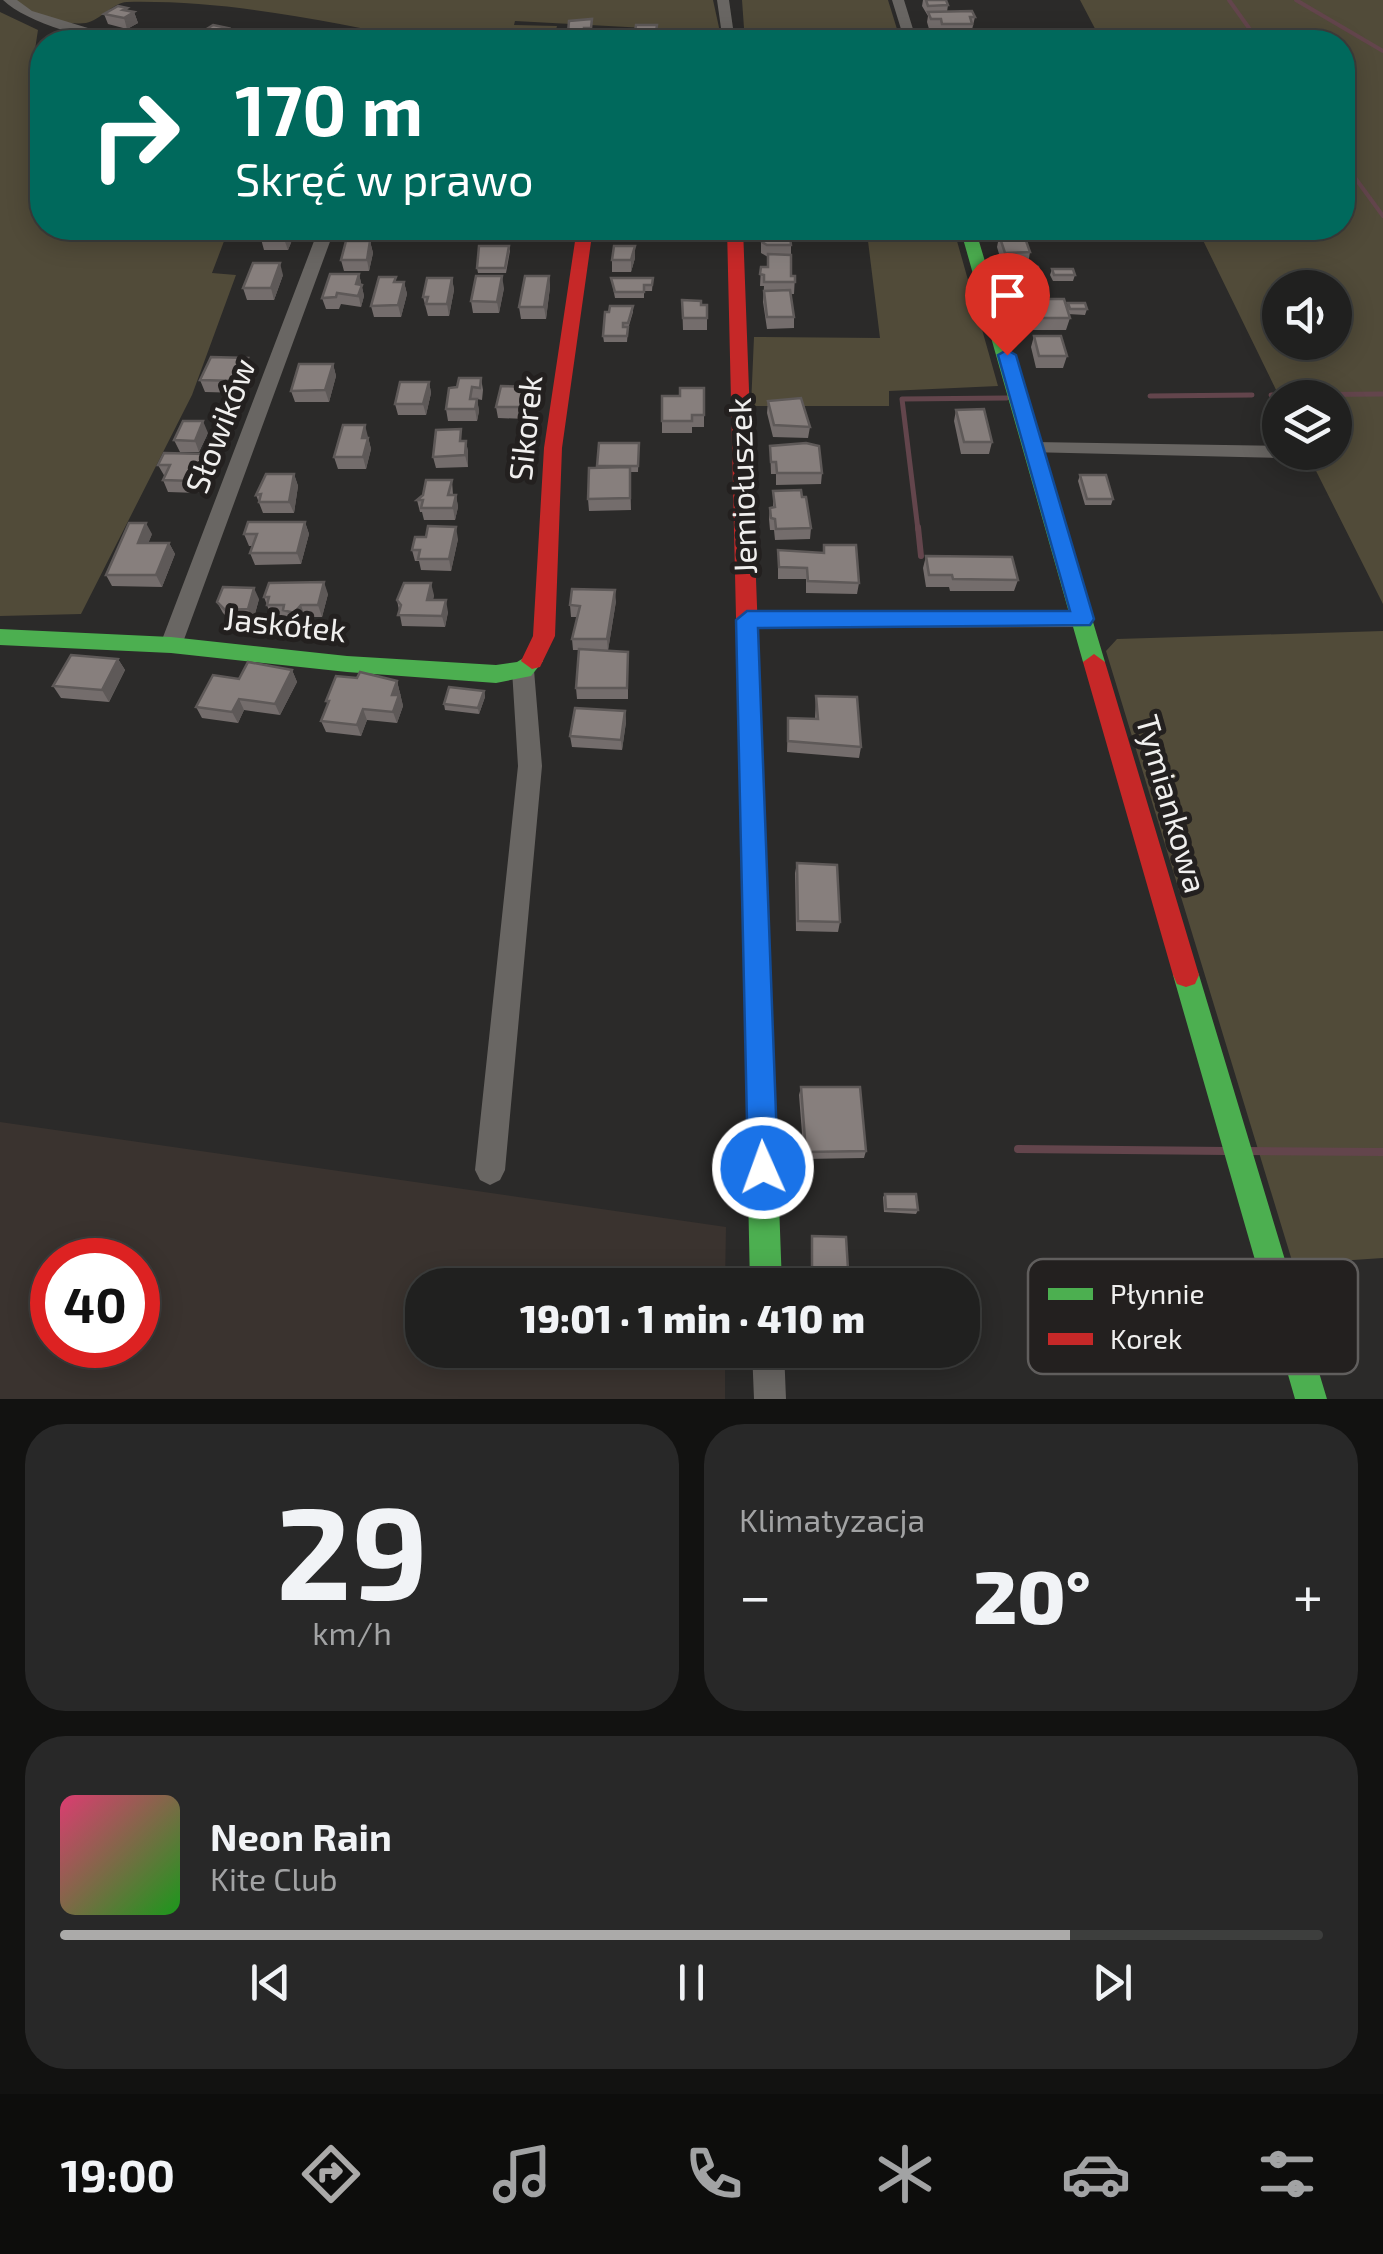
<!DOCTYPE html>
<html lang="pl">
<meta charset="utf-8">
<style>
:root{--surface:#20201f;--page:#282828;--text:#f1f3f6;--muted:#a2a3a4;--line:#3d3e3d;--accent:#abaaa9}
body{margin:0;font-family:"Exo 2",sans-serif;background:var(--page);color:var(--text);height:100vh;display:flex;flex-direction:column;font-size:38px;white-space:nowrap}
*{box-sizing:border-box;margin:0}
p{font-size:32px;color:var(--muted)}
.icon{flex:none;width:55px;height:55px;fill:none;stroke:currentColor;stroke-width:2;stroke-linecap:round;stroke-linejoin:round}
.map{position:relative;height:1399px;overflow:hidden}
.side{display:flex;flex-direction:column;gap:25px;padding:25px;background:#121211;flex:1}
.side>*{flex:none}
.top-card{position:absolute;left:30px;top:30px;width:1325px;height:210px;border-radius:40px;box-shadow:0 5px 25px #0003,0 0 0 2px var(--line);background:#00695c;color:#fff;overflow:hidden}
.fabs{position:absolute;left:1262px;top:270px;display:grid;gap:20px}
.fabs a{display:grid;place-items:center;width:90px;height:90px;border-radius:50%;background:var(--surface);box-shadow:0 5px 25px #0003,0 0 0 2px var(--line);font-size:50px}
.speed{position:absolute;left:30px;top:1238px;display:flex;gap:20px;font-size:50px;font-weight:700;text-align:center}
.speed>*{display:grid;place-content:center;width:130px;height:130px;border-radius:50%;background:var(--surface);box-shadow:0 5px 25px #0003,0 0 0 2px var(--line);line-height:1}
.speed .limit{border:15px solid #d22;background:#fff;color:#111}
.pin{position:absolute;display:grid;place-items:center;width:85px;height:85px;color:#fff;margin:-102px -42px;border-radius:50% 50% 50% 0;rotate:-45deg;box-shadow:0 0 10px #0007}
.pin .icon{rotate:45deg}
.me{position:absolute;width:110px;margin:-55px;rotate:358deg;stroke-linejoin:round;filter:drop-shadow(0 0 8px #0008)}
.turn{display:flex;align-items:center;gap:35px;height:210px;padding:0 40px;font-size:45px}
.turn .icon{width:130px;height:130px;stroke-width:2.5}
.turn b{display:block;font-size:70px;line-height:85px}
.big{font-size:75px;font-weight:800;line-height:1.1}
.side .tile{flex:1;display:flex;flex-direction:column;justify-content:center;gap:15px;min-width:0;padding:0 35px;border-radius:40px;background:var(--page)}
.side .dial{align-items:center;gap:0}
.dial b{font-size:130px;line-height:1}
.song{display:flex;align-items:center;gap:30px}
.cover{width:120px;height:120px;border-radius:15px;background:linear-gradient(135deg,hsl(340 70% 55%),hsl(120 70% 35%))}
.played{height:10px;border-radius:5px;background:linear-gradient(90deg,var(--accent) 80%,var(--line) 80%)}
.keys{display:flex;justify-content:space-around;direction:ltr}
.heat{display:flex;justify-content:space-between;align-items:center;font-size:55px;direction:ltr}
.side .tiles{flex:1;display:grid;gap:25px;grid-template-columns:1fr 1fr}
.tile:last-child{grid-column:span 2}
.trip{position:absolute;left:405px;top:1268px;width:575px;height:100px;border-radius:40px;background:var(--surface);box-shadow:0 5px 25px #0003,0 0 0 2px var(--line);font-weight:800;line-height:100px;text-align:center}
.dock{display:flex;height:160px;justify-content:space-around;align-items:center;background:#0d0d0c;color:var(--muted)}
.dock .icon{width:70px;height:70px}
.dock .selected{color:var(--accent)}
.dock b{font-size:45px;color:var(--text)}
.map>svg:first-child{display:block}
</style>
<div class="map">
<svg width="1383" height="1399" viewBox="0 0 1383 1399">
<rect width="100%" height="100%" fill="#2b2a29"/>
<!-- built -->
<path fill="#3a332f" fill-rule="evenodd" d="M0,1122L726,1227L725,1285H422V1350H725V1399H0ZM52,1260H138V1345H52Z"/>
<!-- green -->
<path fill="#514b39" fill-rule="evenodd" d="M14,0H713L720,32L515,21L514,25L557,26L553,42H421L426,37L419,40C324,20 225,0 127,2C112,3 101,20 86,23C66,26 28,15 14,0Z
M742,0H888L901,42H745Z
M1080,0H1383V604L1307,453L1335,452V398H1280L1197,228H1342V42H1102ZM1280,288H1335V342H1280Z
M0,12L38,30L32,69L42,72V228H229L212,273L236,275L192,395L81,614L0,616Z
M867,233L955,234L998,386L889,391V406H751L754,337L880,338Z
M1383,631V1258L1293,1264L1106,651L1117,639Z"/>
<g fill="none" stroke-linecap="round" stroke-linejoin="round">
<!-- stream-far3 -->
<path stroke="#63454c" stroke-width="4" d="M1229,0L1259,42
M1296,0L1383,51
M1342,160L1383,216"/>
<!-- stream-far2 -->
<path stroke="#63454c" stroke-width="5" d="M1271,395L1383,394
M1150,396L1252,395
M918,530L902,399L1007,398"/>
<!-- stream-far1 -->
<path stroke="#63454c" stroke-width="6" d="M918,527L921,556"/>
<!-- stream -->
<path stroke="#63454c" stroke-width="8" d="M1018,1149L1227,1151
M1249,1151L1383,1152"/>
<!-- street -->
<path fill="#696663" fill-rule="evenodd" d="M3,0H17L32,11L134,42C100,44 28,24 3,0Z
M717,0H729L735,42H723Z
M892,0H904L917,42H905Z
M319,228H335L182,645L179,651H163L160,645Z
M1034,442L1280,446V452H1289L1280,458L1027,452V444Z
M1083,611L1094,619L1083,627L747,628L736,620L747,612Z
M523,661L534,670L542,766L505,1170L500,1180L490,1185L480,1180L475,1170L518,766L512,670Z
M752,1350H784L786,1399H754Z"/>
<!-- fast -->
<path fill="#4caf50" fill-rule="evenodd" d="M960,228H975L1105,662L1094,670L1083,662Z
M0,629L171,637L347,656L496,665L517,662L532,653L543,661L531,676L496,683L347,672L171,653L0,645Z
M748,652L759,660L782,1285H750L737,660Z
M1186,963L1195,966L1199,975L1327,1399H1295L1173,975L1177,966Z"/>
<!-- jam -->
<path fill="#c62828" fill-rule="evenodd" d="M577,228H593L562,448L555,636L540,667L532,669L521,661L533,636L544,448Z
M727,228H743L759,660L748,668L737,660Z
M1094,654L1105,662L1199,975L1195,984L1186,987L1177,984L1173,975L1083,662Z"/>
</g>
<!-- wall -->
<path fill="#746d6c" d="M923,0H946L948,5L947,12L975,17L971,34L941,35L939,29H929L927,22L928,16L922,6Z
M128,11L134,12L138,23L127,29L108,24L104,14Z
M592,19V38L585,39V42H569L568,33Z
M228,28L231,38L225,42H201L199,34Z
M657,36L656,42H634V39Z
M297,228L288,250H264L261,239Z
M354,228H383L381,237H356Z
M410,228H434L436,237L434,242H412Z
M485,228H515L512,241H485Z
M615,228H643V230L615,231Z
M993,228H1023L1021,235L1030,252L1028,264H1002L997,247L999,237H996Z
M761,232L791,245V276H795L794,294H791L794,317V328L767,329L763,302L764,286H760L761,267H767L768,257L761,253Z
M370,241L373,253L369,271H344L341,260Z
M509,246L510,251L506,273H478L477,268Z
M635,258L631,272H612V260Z
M1013,267L1045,289L1042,299L1067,308L1068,303L1087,309L1085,315L1068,314L1070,318L1066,330H1032L1030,325H1024L1020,311L1022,300L1017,301L1010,279Z
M1052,269L1075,275L1073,281H1053L1050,275Z
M359,274L364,296L361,307L341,304L339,309H326L322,298Z
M283,275L274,300H247L243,288Z
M549,276L550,287L546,319H521L519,307Z
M452,278L454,290L449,316H428L423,297Z
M611,278H653L652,291H644V298H615Z
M397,282H404L407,294L401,317H374L371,306Z
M504,288L499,313H473L471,301Z
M682,300L707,305V330H683Z
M633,306V312L628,329L627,342H604L603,336Z
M1034,336L1067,356L1063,368H1036L1031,347Z
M248,358L252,369L242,393L205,392L200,380Z
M333,364L336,376L329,402H295L291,391Z
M481,378L483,390L482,400L477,399L479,411L477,421H448L446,409L457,387Z
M429,382L431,393L426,415H398L395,404Z
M704,388V427H692V433H662V396H680Z
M531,398L527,419L498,418L496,407Z
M768,401L810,427L808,438L773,437L767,413Z
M956,410L992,442L989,454H961L954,421Z
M208,433L199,452H180L174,440Z
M368,437L371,449L366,469H338L334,457Z
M463,441H466L468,452V467L436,468L433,457Z
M599,443H639L638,472H630L631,510L589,511L588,499L597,468Z
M770,446L822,473L821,484L776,485V474H771Z
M158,465L210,466L198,493L168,492L163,480L165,477Z
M294,474L298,486L294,513H263L256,495Z
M1080,475L1113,499L1111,505H1085L1078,481Z
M452,480L453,495H456L458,507L455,520H424L422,512H420L417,500Z
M773,491L802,497L811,528L810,539L775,540L774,530H770L769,519L770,508L773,507Z
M305,522L309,534L301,564L255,565L250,553L253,546H249L244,534Z
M152,534L148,543H169L175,554L162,587L112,586L106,575Z
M458,539L451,571L421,570L419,561H415L412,550Z
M824,545L859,583L857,594L806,593V579H778V550L823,553Z
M926,556L1018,580L1014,591H950L949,587H926L923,568Z
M328,594L322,617H305L298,624L287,621L286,616H271L264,597Z
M434,595L433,600L448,612L445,627L402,626L397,600Z
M259,599L253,621H231L223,613L217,602Z
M616,601L608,650L628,652V699H577L576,688L579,650H573L572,639L577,617H571L570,605Z
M118,659L125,670L109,702L61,698L53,686Z
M292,670L297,682L280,715L244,710L238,723L202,718L196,707L239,679Z
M397,681L403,706L397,723L367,720L361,736L326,732L321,721L328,705L326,701Z
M484,691L485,697L479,714L445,710L444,704Z
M816,696L861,747L859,758L787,752L788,718L815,719Z
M625,711L626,722L622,750L572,747L570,736Z
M797,863L840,922L838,932L796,931L795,873Z
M801,1087L866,1151L864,1158L804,1159L799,1095Z
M885,1194L918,1210L916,1214L884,1212L883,1197Z"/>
<!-- shaded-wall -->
<path fill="#5e5958" d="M127,8L129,15L134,12L138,23L127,29L124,18L123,10Z
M228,28L231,38L225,42H215L214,37Z
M289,228H297L288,250L284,239Z
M370,241L373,253L369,271L367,260Z
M635,246V258L631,272V260Z
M280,263L283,275L274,300L271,288Z
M359,274L364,296L361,307L356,284Z
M502,276L504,288L499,313L497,302Z
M549,276L550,287L546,319L544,307Z
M452,278L454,290L449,316L447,304Z
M404,282L407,294L401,317L398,305Z
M248,358L252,369L242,393L237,381Z
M333,364L336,376L329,402L325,390Z
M429,382L431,393L426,415L423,404Z
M530,387L531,398L527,419L526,407Z
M477,399L479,411L477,421L475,409Z
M203,421L208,433L199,452L195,441Z
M365,425L371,449L366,469L363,457L362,438Z
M466,441L468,452V467L465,455Z
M205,454L210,466L198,493L193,481Z
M294,474L298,486L294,513L289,502Z
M456,495L458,507L455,520L453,508Z
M305,522L309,534L301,564L297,553Z
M146,523L152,534L144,554L138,543Z
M456,527L458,539L451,571L449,559Z
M169,543L175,554L162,587L156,575Z
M324,582L328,594L322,617L318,605Z
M431,583L434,595L430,611L427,600Z
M254,588L259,599L253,621L248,609Z
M615,590L616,601L608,651L607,639Z
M446,600L448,612L445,627L442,616Z
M301,605L305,617L298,624L294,613Z
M118,659L125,670L109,702L102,690Z
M292,670L297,682L280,715L275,704Z
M397,681L403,706L397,723L393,712L392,695Z
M484,691L485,697L479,714L478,708Z
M239,699L244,710L238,723L232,712Z
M363,709L367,720L361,736L357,725Z
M625,711L626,722L622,750L621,740Z"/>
<!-- building -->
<path fill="#877f7d" stroke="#5e5958" stroke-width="2.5" d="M926,0H946L948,5L928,6Z
M118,6L127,8L123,10L134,12L124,18L104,14Z
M972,11L975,17H970L972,24H942L941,19H931L928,12Z
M592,19L591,28H584V33H568L569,21Z
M213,25L228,28L214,37L199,34Z
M636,25H657L655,39H634Z
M247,33L264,37L255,42H247L232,38Z
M944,37H969L971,42H945Z
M266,228H289L284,239H261Z
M410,228H433L432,230H409Z
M485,228H513L511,235H484Z
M764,228H789L791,245H767L762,242L761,232Z
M999,235H1024L1030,252L1005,253Z
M346,241H370L367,260H341Z
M479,246H509L505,268H477Z
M614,246H635L631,260H612Z
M768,254L791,255V276H795V282H764V275L760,274L761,267H768Z
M253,263H280L271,288H243Z
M1013,267H1038L1045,289H1020Z
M1052,269H1073L1075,275H1054Z
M330,274H359L356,284L362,285L358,296L337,293L336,297L322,298Z
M476,276H502L497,302L471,301Z
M525,276H549L544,307H519Z
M379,277H396L394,282H404L398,305L371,306Z
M427,278H452L447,304H426L428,297H423Z
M611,278H653L652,285H644V292H615Z
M790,290L794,317H767L764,291Z
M1023,299H1064L1070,318H1035L1034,313H1027Z
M682,300L701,301V305H707V318H683Z
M1068,303H1085L1087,309H1070Z
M610,306H633L628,323H623V327H628L627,336H603L605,312H609Z
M1034,336H1061L1067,356H1039Z
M211,357L248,358L237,381L200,380Z
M299,364H333L325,390L291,391Z
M459,378H481L480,388L472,387L470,399H477L475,409H446L449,388L457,387Z
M400,382H429L423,404H395Z
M501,386L530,387L526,407H496Z
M680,388H704V415H692V421H662V396H680Z
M801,398L810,427L774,425L768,401Z
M984,409L992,442H964L956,410Z
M183,421H203L195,441L174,440Z
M343,425H365L362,438H368L363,457H334Z
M461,429L460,441H466L465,455L433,457L436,430Z
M599,443H639L638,466H597Z
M806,443L819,446L822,473H777L776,462H771L770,446Z
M164,453L205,454L193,481L163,480L170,465H158Z
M630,467V498L588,499L589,468Z
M266,474H294L289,502H259L261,494L256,495Z
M1080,475H1106L1113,499H1087Z
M426,480H452L448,495H456L453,508H421L423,500H417L423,495Z
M801,490L802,497H806L811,528L776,529L775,519L771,518L770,508L775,507L773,491Z
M248,522H305L297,553H250L257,534H244Z
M129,523H146L138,543H169L156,575H106Z
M428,526L456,527L449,559H418L420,550H412L415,537H426Z
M824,545H856L859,583L808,581L807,568L779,567L778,550L824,553Z
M926,556L1012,557L1018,580L953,579L952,575H929Z
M324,582L318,605H301L294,613L283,610L284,605H267L269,597H264L269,583Z
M404,583H431L427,600H446L442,616L398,615L401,605L397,600Z
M223,587L254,588L248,609L225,610L217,602Z
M572,589L615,590L607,639H572L580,606L570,605Z
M579,649L628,652L627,688H576Z
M71,655L118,659L102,690L53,686Z
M248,662L292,670L275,704L239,699L232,712L196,707L213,675L239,679Z
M360,672L397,681L392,695H399L393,712L363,709L357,725L321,721L329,701H326L336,676L357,678Z
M449,687L484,691L478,708L444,704Z
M816,696L857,697L861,747L788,741V718L818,719Z
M575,708L625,711L621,740L570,736Z
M797,863L837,865L840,922L798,921Z
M801,1087H860L866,1151L806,1152Z
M885,1194H916L918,1210L886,1209Z
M812,1236L846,1237L849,1285H812Z"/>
<!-- route -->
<path fill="#1a73e8" stroke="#114b97" stroke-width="2.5" d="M1007,350L1016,355L1094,619L1090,625L758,628L778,1168L774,1179L763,1183L753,1179L748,1168L736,620L747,611H1070L998,355Z"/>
<g text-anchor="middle" stroke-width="10" stroke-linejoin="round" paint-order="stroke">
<!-- street labels -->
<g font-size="32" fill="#f0efee" stroke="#23201f">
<text transform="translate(221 426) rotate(-69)" y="11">Słowików</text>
<text transform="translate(526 428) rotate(-84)" y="11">Sikorek</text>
<text transform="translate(743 486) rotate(-92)" y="11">Jemiołuszek</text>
<text transform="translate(285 625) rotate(6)" y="11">Jaskółek</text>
<text transform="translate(1171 804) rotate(74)" y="11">Tymiankowa</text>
</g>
</g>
<!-- legend -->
<rect x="1028" y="1259" width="330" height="115" rx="15" fill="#23201f" stroke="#605e5d" stroke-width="2.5"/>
<rect x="1048" y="1288" width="45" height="12" fill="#4caf50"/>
<rect x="1048" y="1333" width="45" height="12" fill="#c62828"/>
<g font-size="28" fill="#f0efee">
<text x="1110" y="1304">Płynnie</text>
<text x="1110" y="1349">Korek</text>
</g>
</svg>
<div class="fabs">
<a><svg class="icon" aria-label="sound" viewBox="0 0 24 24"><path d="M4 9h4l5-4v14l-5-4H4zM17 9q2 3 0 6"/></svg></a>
<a><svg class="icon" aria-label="layers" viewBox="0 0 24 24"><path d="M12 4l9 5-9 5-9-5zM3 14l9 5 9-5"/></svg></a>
</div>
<div class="speed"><div class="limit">40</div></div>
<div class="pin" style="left:1007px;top:355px;background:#d93025"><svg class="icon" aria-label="arrive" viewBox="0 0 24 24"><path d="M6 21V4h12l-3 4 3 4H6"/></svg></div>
<svg class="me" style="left:763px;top:1168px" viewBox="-20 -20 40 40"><circle r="17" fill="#1a73e8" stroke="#fff" stroke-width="3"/><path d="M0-11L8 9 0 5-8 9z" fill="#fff"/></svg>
<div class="trip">19:01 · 1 min · 410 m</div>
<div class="top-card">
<div class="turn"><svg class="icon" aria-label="right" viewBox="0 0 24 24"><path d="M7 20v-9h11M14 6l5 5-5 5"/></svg><div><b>170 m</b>Skręć w prawo</div></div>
</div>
</div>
<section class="side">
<div class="tiles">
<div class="tile dial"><b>29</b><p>km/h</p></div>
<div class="tile"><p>Klimatyzacja</p>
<div class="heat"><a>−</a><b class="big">20°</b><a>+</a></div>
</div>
<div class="tile">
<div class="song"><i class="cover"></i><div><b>Neon Rain</b><p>Kite Club</p></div></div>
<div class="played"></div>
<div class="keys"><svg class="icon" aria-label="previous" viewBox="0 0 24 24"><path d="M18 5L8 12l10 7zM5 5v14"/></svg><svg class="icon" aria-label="pause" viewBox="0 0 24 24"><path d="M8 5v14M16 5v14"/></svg><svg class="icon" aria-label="next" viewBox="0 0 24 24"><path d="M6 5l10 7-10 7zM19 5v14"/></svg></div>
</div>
</div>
</section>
<nav class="dock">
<b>19:00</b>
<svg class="icon selected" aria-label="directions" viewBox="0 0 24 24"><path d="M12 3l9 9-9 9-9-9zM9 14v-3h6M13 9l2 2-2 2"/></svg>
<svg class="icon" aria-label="music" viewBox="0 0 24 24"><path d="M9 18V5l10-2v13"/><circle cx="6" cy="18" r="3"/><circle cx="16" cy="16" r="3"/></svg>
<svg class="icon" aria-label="phone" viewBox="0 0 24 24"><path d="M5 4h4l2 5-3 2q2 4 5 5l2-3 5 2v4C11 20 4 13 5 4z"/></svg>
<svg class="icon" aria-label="climate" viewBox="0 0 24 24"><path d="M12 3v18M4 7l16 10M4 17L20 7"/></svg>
<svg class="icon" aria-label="car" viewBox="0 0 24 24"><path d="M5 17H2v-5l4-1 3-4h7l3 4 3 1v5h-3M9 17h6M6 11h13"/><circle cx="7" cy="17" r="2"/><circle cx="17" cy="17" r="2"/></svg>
<svg class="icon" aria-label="filters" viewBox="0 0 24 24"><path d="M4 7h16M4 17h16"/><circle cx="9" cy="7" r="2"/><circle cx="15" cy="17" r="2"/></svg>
</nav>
